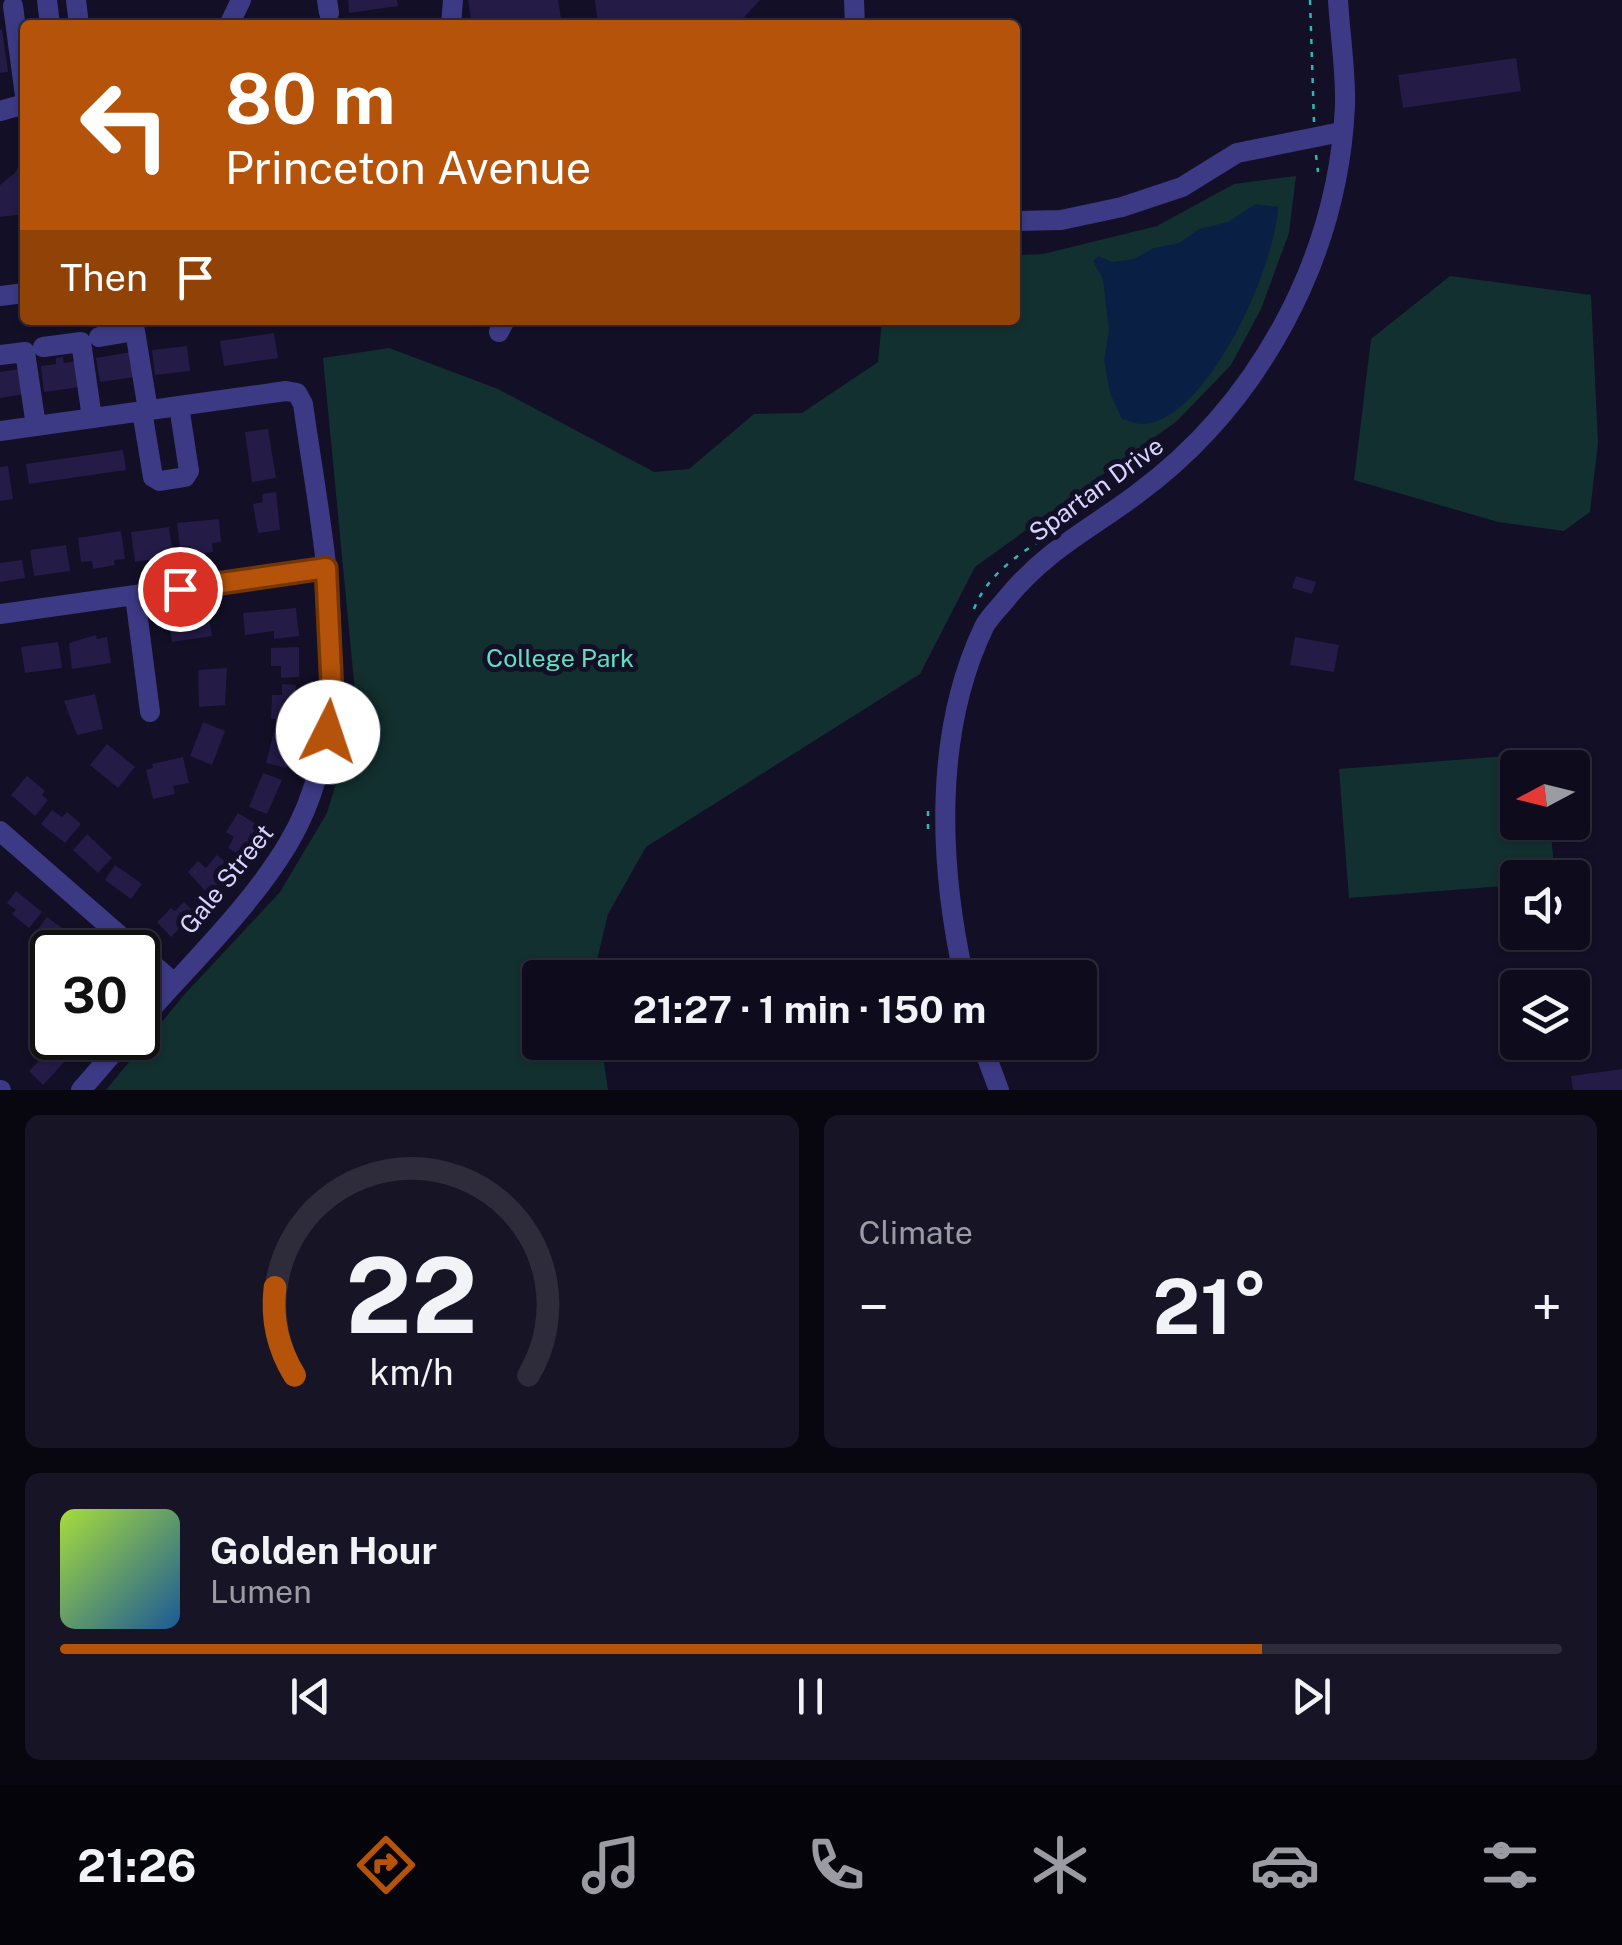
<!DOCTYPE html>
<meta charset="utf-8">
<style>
:root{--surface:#0e0b1c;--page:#171425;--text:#f1f3f6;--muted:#9b9ba3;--line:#2e2b3b;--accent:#b45309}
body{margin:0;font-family:"Public Sans",sans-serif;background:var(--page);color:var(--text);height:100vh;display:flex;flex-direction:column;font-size:38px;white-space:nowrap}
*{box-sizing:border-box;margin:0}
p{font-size:32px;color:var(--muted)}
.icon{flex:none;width:55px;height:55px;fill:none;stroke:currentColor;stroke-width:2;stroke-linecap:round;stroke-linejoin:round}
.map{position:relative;height:1090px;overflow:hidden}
.details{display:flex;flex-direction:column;gap:25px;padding:25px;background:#08060f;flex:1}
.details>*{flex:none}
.banner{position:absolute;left:20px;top:20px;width:1000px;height:305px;border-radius:10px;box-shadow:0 2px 8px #0004,0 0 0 2px var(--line);background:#b45309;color:#fff;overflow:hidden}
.needle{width:65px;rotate:263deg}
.fabs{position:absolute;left:1500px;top:750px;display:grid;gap:20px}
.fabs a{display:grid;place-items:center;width:90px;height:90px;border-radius:10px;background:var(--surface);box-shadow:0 2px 8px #0004,0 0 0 2px var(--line);font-size:50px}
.speed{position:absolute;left:30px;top:930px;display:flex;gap:20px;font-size:50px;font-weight:700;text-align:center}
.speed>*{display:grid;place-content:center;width:130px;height:130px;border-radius:50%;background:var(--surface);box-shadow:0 2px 8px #0004,0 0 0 2px var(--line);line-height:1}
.speed .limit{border:5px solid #111;border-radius:15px;background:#fff;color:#111}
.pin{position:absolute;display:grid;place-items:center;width:85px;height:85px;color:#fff;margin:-42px;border:5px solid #fff;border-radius:50%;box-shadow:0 2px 10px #0007}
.me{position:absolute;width:110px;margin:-55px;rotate:4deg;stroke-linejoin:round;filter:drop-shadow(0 0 8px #0008)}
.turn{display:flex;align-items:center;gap:35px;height:210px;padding:0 40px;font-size:45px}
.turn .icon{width:130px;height:130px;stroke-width:2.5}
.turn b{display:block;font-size:70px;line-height:85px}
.then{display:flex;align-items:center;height:95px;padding:0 40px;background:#0003;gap:20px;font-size:38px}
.big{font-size:75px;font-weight:700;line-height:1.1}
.details .widget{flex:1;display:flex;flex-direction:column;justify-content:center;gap:15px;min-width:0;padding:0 35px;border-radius:15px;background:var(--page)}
.details .dial{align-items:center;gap:0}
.dial svg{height:260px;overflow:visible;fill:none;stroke:var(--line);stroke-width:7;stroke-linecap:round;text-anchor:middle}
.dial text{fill:var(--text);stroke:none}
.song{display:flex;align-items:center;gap:30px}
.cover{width:120px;height:120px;border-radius:15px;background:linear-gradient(135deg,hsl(80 70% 55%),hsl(210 70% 35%))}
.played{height:10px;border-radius:5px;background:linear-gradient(90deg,var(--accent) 80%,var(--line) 80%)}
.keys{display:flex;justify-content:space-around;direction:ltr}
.heat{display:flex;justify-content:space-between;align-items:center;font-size:55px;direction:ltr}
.details .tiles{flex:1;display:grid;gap:25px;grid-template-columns:1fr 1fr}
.widget:last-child{grid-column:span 2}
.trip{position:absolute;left:522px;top:960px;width:575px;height:100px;border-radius:10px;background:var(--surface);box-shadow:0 2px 8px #0004,0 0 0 2px var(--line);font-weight:700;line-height:100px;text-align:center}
.tab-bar{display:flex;height:160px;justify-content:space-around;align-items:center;background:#06040b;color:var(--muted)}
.tab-bar .icon{width:70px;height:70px}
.tab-bar .selected{color:var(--accent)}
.tab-bar b{font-size:45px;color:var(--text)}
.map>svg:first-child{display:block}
</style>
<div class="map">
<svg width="1622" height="1090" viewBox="0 0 1622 1090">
<rect width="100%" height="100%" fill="#130f26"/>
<!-- green -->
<path fill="#12302f" d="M1296,176L1289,233L1261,309L1231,365L1177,421L975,567L920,674L646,847L608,914L593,977L540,978V1042L601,1043L608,1090H106L184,995L280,892L327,813L345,754L355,692L323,358L389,348L498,389L654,472L689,469L754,414L802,413L878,362L882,320H1015V255L1043,254L1157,226L1234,184Z
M1450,276L1591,295L1598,443L1590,512L1564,531L1498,522L1354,480L1371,339Z
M1545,753L1546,767L1518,768V822L1550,823L1555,877L1518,878L1517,885L1349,898L1339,769Z"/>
<!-- water -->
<path fill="#0a1f44" d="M1256,204L1278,207C1276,264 1210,417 1145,424C1138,425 1129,421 1122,419L1110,393L1104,360L1109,331L1103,279L1093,261L1098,256L1112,262L1134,259L1154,248L1179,243L1199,229L1228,222Z"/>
<!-- building -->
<path fill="#241b47" d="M348,0H397L398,6L349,13Z
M468,0H558L562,25H472Z
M595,0H760L737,25H598Z
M2,29L8,72L0,73V30Z
M1516,58L1521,91L1403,108L1398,75Z
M25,149V214L0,217V185L16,172Z
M274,333L278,358L224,366L220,341Z
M187,346L190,371L155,375L152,350Z
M131,352L135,377L100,382L96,358Z
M63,357L64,363L77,361L80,387L44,392L41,366L56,364V358Z
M20,369L24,394L0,398V372Z
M268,429L276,478L252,482L245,432Z
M123,450L126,470L29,484L26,464Z
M8,466L13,499L0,501V467Z
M276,492L280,530L258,533L253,504L263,502L262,494Z
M219,519L221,542L212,543L213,552L191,554L190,546L180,547L177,523Z
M169,527L173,556L135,562L131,532Z
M121,531L125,559L114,560L115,565L93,569L92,561L81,562L78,538Z
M66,545L70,571L34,576L30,550Z
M22,560L25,578L0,582V563Z
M1296,576L1316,582L1312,594L1292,588Z
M296,608L299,636L274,639V631L245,635L243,613Z
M209,618L212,636L172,642L169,624Z
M96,635L97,639L107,637L111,663L72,669L69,643Z
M1295,637L1339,645L1334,672L1290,665Z
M58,642L62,668L25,673L21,647Z
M299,647V677L281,678V666H271V648Z
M227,668L225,705L199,707L198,670Z
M282,684L296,685L295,720L271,719L272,695H282Z
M95,694L103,729L77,735L64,701Z
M203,722L225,731L212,765L190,756Z
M275,728L295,733L286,768L266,763Z
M107,744L135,767L118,788L90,765Z
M183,757L189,783L173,786L175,794L153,799L146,770L153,768L152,764Z
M263,773L282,780L267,814L249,807Z
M27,776L45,791L42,795L48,800L35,816L11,795Z
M52,810L62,817L67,812L81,824L65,843L41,824Z
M238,813L258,825L240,855L228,848L234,837L226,832Z
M87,834L112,858L98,873L73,850Z
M217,855L232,868L209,895L188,872L198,861L206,868Z
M115,865L142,884L131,899L105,880Z
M16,891L42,912L29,928L12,914L16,910L7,903Z
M184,902L195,913L171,937L157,922L171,908L175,911Z
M47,917L76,938L66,952L36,932Z
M54,1045L68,1058L43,1085L29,1071Z
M1622,1069V1090H1573L1571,1076Z"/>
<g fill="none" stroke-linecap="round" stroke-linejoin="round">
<!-- path -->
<path stroke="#2fb8b0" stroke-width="2.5" stroke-dasharray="5 8" stroke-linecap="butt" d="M1310,0L1314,122
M1316,155L1318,172
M974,609C986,577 1016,556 1044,538
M928,811V833"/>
<!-- minor -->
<path stroke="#3d3a85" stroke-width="20" d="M47,0L50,25
M76,0L79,25
M327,0L329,13
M854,0L855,25
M13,6L25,96
M229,25L241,0
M451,25L453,0
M0,111L25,104
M1015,221L1061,220L1122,207L1182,187L1237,153L1341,132
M0,296L25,293
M499,332L505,320
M99,337L135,331L148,410
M43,347L81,342L92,418
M0,355L25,352L36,426
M142,411L153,477L160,481L185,477L189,471L179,406
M0,431L286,391L297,393L303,404C322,542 364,717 288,844C249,909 188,966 138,1024
M135,596L150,712
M0,614L326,568
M0,831L173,982
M964,978C939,865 933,734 984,627C989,617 1000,607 1007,598C1046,550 1089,530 1137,494C1259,404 1338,258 1345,106C1346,71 1340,35 1338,0
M981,1042L999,1090
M0,1090H1
M81,1090L126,1038"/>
</g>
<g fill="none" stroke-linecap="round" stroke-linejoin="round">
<defs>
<path id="route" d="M180,589L326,568L332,692L328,732"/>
</defs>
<!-- route casing -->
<use href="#route" stroke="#753606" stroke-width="25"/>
<!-- route -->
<use href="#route" stroke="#b45309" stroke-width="18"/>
</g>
<g text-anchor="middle" stroke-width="10" stroke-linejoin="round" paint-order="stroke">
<!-- street labels -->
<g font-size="25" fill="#d9d4ff" stroke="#130f26">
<text transform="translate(1096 489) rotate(-36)" y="9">Spartan Drive</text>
<text transform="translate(226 879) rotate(-51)" y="9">Gale Street</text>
</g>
<!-- park labels -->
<g font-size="25" fill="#5fe0c0" stroke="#130f26">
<text x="560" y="667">College Park</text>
</g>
</g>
</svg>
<div class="fabs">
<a><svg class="needle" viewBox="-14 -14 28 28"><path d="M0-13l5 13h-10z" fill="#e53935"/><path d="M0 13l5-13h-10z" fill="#9b9ba3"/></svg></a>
<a><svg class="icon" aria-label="sound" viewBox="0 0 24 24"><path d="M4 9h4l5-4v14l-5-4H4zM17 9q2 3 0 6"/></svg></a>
<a><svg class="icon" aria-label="layers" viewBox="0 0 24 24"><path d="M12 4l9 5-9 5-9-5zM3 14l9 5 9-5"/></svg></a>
</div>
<div class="speed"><div class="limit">30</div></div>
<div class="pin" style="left:180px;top:589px;background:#d93025"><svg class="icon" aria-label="arrive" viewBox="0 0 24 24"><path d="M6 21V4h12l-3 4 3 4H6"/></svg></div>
<svg class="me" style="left:328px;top:732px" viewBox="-20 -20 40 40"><circle r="19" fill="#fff"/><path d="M0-13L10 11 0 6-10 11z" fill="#b45309"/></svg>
<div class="trip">21:27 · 1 min · 150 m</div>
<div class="banner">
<div class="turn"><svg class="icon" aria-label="left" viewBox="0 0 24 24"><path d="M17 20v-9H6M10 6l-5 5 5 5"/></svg><div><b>80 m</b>Princeton Avenue</div></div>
<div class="then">Then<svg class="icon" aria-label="arrive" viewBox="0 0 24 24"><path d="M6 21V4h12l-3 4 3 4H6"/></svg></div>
</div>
</div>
<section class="details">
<div class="tiles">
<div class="widget dial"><svg viewBox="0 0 100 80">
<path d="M14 69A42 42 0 1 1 86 69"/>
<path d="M14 69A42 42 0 0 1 8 42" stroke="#b45309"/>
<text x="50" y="56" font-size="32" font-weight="700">22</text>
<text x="50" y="72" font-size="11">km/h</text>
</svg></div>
<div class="widget"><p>Climate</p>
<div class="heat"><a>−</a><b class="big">21°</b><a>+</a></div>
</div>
<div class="widget">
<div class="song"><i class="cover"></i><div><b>Golden Hour</b><p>Lumen</p></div></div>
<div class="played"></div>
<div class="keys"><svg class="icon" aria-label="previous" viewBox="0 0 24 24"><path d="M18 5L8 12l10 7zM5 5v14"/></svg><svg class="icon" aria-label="pause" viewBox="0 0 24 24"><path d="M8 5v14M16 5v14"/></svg><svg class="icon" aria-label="next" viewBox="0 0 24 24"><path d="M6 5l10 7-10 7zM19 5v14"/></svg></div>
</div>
</div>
</section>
<nav class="tab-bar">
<b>21:26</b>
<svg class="icon selected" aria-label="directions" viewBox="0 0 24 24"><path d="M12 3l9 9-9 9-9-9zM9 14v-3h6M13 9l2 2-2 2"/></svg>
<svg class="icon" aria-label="music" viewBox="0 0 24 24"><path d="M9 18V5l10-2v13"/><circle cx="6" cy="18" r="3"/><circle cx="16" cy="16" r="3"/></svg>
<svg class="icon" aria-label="phone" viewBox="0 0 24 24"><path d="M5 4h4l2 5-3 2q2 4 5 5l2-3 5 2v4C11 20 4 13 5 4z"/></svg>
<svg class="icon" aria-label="climate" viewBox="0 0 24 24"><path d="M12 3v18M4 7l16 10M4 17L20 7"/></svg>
<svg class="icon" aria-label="car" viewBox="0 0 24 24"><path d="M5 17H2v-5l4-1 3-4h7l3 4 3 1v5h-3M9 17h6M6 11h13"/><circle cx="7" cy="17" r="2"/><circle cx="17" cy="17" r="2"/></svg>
<svg class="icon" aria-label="filters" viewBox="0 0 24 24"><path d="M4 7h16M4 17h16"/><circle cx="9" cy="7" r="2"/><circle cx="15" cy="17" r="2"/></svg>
</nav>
